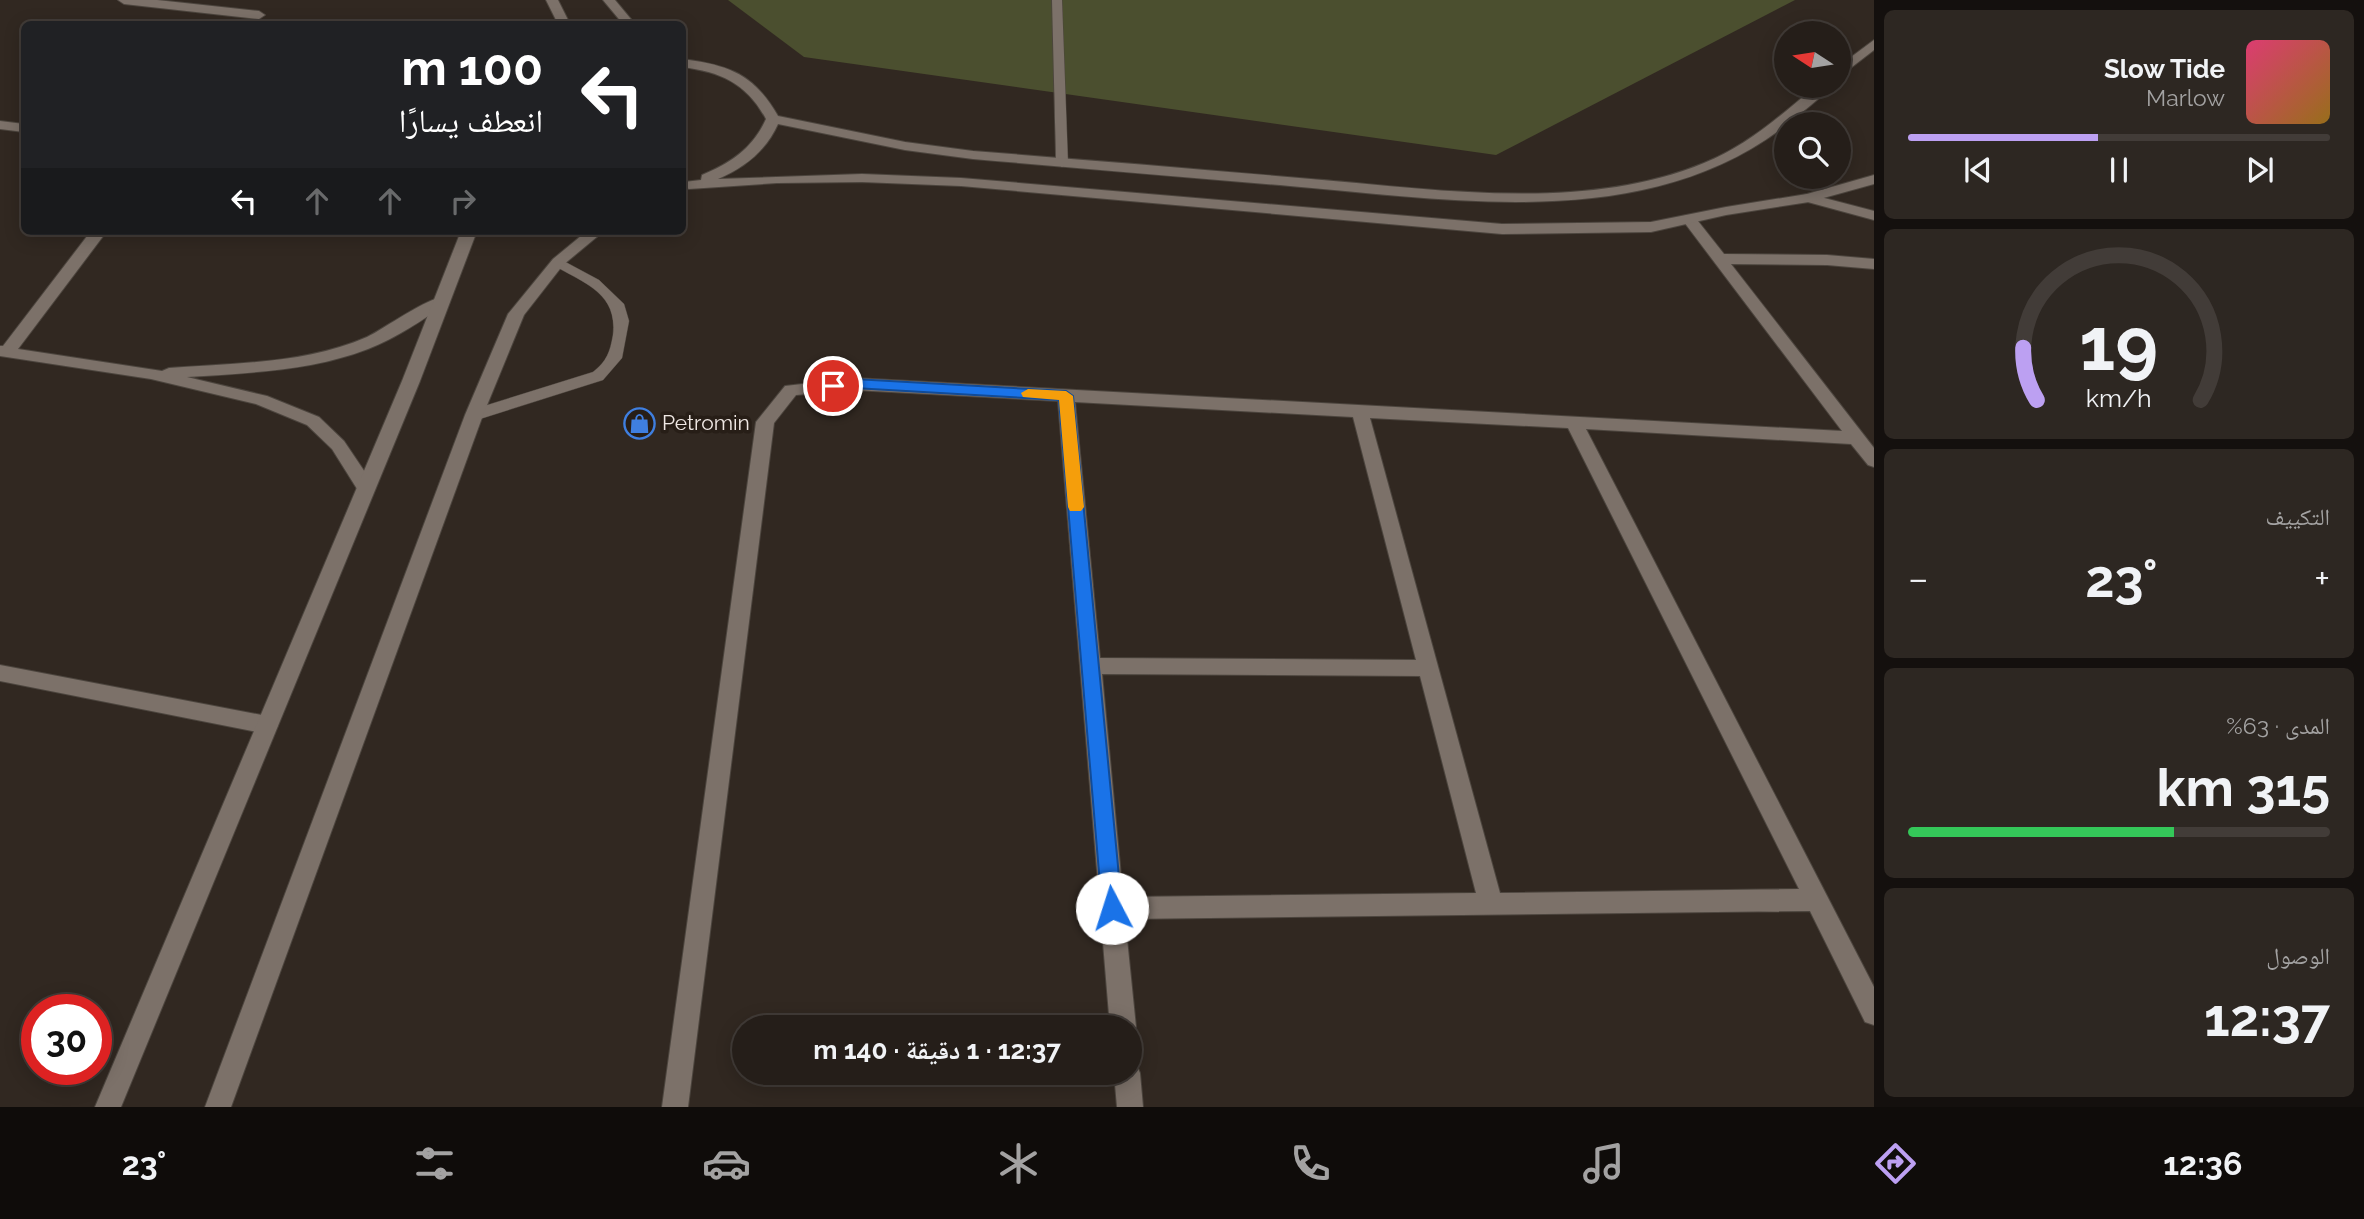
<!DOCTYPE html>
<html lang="ar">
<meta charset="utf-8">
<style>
:root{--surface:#251e19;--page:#2d2722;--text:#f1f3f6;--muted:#a3a2a2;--line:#423c38;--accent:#bca0f2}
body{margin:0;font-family:Raleway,"Noto Naskh Arabic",sans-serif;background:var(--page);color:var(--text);direction:rtl;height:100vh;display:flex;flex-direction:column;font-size:26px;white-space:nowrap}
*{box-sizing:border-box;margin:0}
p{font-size:23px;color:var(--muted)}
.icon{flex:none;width:38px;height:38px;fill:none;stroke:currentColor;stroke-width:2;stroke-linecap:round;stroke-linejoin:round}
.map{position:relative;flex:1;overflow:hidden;direction:ltr}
.details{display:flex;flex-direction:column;gap:10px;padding:10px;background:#14100e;width:490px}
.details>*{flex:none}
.hud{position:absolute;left:21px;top:21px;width:665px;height:214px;border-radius:10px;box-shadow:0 4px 18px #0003,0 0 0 2px var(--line);direction:rtl;background:#202124;color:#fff;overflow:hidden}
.needle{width:46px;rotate:282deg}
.tools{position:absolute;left:1774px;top:21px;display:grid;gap:14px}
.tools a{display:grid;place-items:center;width:77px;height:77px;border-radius:50%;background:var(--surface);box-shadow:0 4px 18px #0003,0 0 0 2px var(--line);font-size:35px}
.speed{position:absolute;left:21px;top:994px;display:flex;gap:14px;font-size:35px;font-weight:700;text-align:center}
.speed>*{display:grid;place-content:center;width:91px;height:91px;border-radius:50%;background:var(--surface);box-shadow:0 4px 18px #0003,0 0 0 2px var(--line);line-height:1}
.speed .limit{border:10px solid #d22;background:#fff;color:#111}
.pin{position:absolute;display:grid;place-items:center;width:60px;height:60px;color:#fff;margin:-30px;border:4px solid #fff;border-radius:50%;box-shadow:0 2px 7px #0007}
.me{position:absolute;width:77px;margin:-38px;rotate:355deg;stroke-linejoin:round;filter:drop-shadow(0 0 5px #0008)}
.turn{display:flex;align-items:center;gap:24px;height:147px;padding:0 28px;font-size:32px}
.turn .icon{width:91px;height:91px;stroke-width:2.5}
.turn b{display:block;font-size:49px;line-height:60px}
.lanes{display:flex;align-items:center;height:66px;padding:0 28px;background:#0003;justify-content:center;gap:35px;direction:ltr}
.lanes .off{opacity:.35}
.big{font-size:52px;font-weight:700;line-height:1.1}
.details .card{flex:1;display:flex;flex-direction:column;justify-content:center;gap:10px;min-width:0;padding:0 24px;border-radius:10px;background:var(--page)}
.details .dial{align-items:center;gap:0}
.dial svg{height:182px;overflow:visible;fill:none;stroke:var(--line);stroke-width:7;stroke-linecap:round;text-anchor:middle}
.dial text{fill:var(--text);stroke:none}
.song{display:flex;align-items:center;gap:21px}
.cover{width:84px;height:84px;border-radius:10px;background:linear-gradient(135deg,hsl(340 70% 55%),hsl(40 70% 35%))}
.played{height:7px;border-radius:4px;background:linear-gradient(90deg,var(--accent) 45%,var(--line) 45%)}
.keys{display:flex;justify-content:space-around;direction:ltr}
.heat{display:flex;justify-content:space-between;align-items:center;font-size:38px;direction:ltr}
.charge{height:10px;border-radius:5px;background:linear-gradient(90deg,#34c759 63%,var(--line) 0)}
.trip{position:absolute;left:732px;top:1015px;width:410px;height:70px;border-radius:35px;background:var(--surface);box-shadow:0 4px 18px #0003,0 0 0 2px var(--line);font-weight:700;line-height:70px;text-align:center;direction:rtl}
.dock{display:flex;height:112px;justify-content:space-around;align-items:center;background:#0f0c0a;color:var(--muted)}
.dock .icon{width:49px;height:49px}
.dock .current{color:var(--accent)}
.dock b{font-size:32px;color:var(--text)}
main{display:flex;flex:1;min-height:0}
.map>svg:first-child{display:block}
</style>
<main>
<section class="details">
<div class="card">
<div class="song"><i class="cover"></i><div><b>Slow Tide</b><p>Marlow</p></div></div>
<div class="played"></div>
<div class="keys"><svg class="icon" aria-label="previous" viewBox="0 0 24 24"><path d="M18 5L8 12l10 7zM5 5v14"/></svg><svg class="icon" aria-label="pause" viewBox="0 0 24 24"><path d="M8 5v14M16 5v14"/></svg><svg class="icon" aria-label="next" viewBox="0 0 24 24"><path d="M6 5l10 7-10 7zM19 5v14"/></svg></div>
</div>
<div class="card dial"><svg viewBox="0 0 100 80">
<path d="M14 69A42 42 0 1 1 86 69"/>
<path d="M14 69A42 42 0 0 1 8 46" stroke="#bca0f2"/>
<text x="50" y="56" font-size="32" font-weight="700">19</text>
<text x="50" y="72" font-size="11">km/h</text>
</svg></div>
<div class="card"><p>التكييف</p>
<div class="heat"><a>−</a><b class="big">23°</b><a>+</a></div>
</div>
<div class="card"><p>المدى · 63%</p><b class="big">315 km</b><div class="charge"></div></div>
<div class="card"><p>الوصول</p><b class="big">12:37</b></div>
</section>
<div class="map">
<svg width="1874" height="1107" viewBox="0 0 1874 1107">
<rect width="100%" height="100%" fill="#312821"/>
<!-- green -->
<path fill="#4b4f2f" d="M728,0H1795L1496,155L804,57Z"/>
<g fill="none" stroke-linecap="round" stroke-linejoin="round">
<defs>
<path id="service" d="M1052,0H1062L1068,163L1062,167L1056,163Z
M558,258L599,280L624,304L629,321L622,358L603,380L480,419H468L466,415L468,411L593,372C607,361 610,352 613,335C618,293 584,283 553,265L551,262Z"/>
<path id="minor" d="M118,0H157L259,11L265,15L259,19L124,4Z
M0,121L24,124V132L0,129Z
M1809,194L1874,211V220L1804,201L1802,198L1804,195Z
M1689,215L1694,216L1724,254L1827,255L1874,259V269L1827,265L1731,264L1874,448V467L1868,465L1851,444L1586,429L1874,987V1025L1865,1022L1810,911L1125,919L1136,1027L1129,1037V1027H1110L1058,401L854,390L796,395L774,423L688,1107H662L756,422L785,386L854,378L1842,431L1684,222L1682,219L1684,216ZM1075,402L1353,417L1416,660L1100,658ZM1370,418L1568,428L1799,889L1500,893ZM1102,674L1420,676L1476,893L1123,897Z
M91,231H107L18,349L162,371L169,368C235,363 305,364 367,337C384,329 433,293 448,297L450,300L448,303C422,320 397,338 368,349C311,371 248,373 187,377L267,396L319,417L344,441L375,487L373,492H359L332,449L307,425L256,404L151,379L0,356V346H3Z
M0,665L267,716L275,719L278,725L275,731L267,734L0,681Z
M1129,1061L1136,1064L1140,1073L1143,1107H1117L1114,1073H1129Z"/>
<path id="tertiary" d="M546,0H558L570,24H558Z
M603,0H615L635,24H623Z
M1874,40V50L1839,77V66Z
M682,59C729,65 754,74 778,116L905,142L973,151C1086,160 1198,169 1311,179C1436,189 1583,213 1704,163C1747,146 1781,115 1816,86H1831C1821,98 1807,108 1795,118C1655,235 1458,200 1290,186C1184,177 1079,168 973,159L905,150L778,124C766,151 744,168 718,179L862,174L961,178L1502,224L1651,222L1726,207L1807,194L1874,175V184L1809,202L1726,215L1651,232L1502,234L961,186L862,182L777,183L689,189L682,186L684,182L701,180L702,175C731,163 753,148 766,119C747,84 722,72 682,67Z
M461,231H477L420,381L121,1107H95L402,381Z
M587,231H604L563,265L524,315L483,415L231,1107H205L465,415L508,314L553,259Z"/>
</defs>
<!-- service casing -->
<use href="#service" stroke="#4c453e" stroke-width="1"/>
<!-- minor casing -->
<use href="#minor" stroke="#4c453e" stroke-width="2"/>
<!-- tertiary casing -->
<use href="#tertiary" stroke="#4c453e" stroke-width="2"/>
<!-- service -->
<use href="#service" fill="#7c7169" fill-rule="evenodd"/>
<!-- minor -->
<use href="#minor" fill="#7c7169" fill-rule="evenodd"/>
<!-- tertiary -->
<use href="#tertiary" fill="#7c7169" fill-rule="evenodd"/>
</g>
<!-- route -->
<path fill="#1a73e8" stroke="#114b97" stroke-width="2" d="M854,379L1066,391L1073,396L1122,908L1119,915L1112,917L1105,915L1102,908L1059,400L854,388L833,391L826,386L833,381Z"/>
<!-- slow -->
<path fill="#f59e0b" d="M1028,389L1066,391L1073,396L1084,507L1081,511H1070L1068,507L1059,400L1023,397L1021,393Z"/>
<!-- icons -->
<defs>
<symbol id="shop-ring" viewBox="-11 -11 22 22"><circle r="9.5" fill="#271e17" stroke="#3f7fe0" stroke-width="1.5"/><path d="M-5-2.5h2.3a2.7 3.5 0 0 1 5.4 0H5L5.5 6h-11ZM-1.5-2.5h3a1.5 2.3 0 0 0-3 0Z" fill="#3f7fe0"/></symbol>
</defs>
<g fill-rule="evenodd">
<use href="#shop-ring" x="622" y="406" width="35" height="35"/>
</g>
<g text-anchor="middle" stroke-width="7" stroke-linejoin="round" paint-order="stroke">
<!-- poi labels -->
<g font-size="21" fill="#efe8e4" stroke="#271e17" text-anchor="start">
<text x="662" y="430">Petromin</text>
</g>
</g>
</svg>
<div class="tools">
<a><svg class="needle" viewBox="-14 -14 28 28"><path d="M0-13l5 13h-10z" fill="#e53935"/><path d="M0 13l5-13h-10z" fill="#a3a2a2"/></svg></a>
<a><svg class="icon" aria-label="search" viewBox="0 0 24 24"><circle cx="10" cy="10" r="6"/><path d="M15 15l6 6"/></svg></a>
</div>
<div class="speed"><div class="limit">30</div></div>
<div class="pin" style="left:833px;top:386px;background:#d93025"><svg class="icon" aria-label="arrive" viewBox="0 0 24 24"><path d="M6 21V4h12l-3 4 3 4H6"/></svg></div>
<svg class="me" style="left:1112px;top:908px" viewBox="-20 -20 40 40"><circle r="19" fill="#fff"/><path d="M0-13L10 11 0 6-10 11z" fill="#1a73e8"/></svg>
<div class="trip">12:37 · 1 دقيقة · 140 m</div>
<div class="hud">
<div class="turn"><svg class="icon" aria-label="left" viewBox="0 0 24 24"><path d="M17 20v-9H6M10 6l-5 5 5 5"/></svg><div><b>100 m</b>انعطف يسارًا</div></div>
<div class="lanes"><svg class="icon" aria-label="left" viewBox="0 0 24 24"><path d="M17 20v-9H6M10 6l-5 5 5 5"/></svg><svg class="icon off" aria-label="ahead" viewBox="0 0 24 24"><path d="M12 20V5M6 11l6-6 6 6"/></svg><svg class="icon off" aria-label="ahead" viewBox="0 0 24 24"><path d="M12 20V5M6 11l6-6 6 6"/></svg><svg class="icon off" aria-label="right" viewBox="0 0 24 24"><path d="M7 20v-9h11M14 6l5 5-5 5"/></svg></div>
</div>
</div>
</main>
<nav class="dock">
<b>12:36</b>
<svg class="icon current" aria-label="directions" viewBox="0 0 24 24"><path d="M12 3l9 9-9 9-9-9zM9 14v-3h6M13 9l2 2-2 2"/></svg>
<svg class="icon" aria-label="music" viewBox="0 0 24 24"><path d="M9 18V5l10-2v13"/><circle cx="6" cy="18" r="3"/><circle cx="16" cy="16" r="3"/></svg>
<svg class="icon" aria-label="phone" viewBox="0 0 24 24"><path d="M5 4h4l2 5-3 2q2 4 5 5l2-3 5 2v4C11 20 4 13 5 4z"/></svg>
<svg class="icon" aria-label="climate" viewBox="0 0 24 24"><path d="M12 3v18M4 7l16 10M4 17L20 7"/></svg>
<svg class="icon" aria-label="car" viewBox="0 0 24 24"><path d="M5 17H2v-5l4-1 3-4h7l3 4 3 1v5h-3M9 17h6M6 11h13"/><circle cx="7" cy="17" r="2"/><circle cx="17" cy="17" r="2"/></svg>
<svg class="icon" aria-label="filters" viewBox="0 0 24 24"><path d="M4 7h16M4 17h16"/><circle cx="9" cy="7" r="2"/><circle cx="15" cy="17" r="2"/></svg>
<b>23°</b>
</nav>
